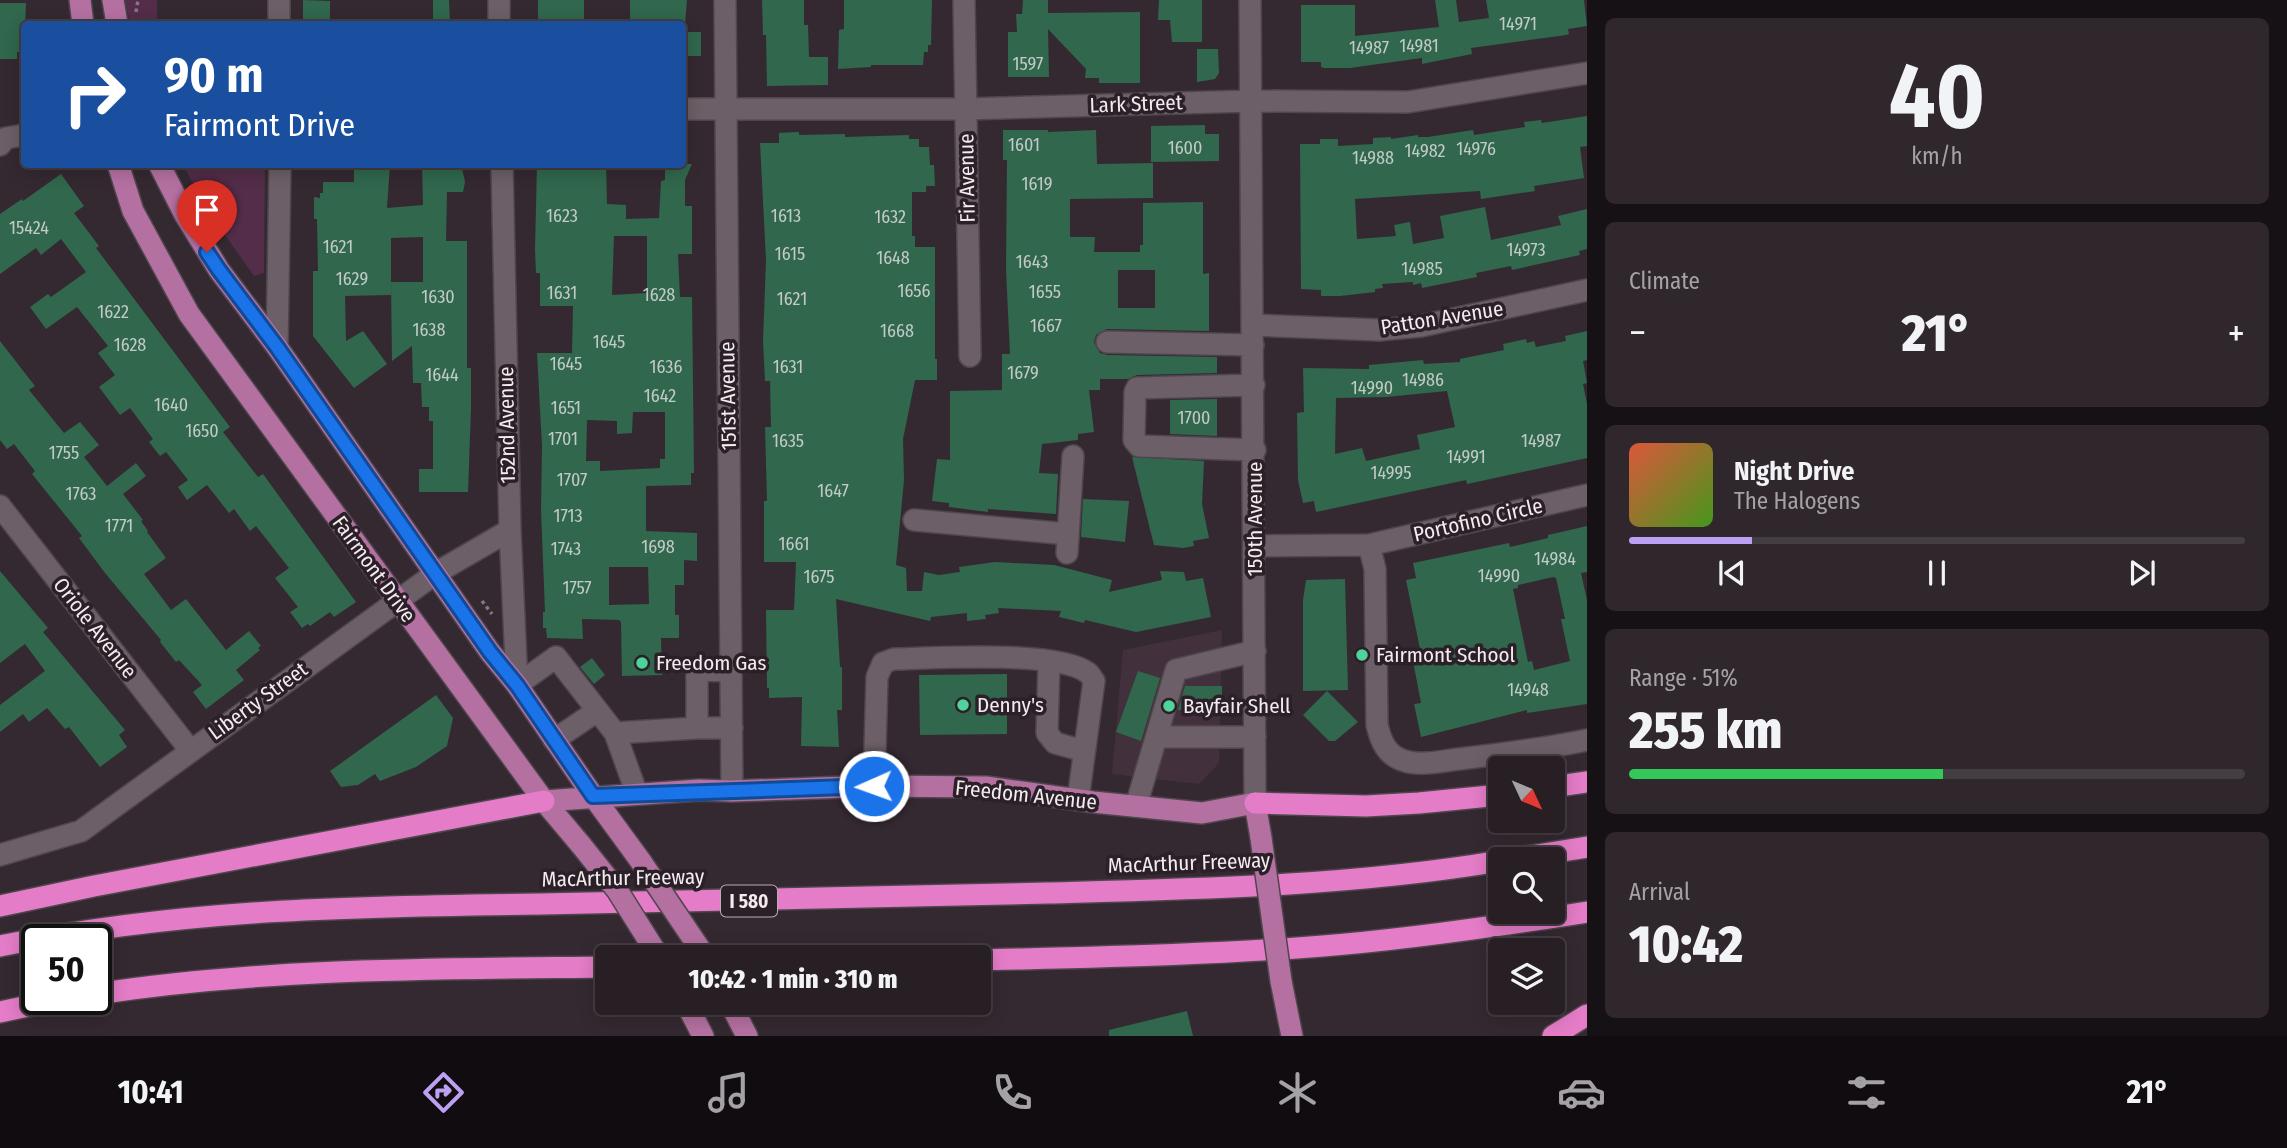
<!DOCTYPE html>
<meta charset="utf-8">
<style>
:root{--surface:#281f25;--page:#30272d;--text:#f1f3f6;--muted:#a5a2a7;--line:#443d42;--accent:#bca0f2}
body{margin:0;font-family:"Fira Sans Condensed",sans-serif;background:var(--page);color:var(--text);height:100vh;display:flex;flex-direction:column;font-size:26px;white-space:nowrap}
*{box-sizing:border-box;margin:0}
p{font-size:23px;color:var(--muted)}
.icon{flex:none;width:38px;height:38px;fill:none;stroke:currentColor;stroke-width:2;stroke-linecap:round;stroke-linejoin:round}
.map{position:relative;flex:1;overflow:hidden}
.drawer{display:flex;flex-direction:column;gap:18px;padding:18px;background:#161114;width:700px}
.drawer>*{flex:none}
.banner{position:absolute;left:21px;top:21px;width:665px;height:147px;border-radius:7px;box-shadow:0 4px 18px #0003,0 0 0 2px var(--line);background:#1a4fa0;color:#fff;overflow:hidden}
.needle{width:46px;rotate:134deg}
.fabs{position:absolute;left:1488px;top:756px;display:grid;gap:14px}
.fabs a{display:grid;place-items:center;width:77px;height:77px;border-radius:7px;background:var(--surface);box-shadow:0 4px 18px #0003,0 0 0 2px var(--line);font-size:35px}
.speed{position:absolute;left:21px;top:924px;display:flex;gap:14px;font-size:35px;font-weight:700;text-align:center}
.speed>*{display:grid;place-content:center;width:91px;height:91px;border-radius:50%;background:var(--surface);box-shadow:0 4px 18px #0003,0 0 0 2px var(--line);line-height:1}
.speed .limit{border:4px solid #111;border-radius:10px;background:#fff;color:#111}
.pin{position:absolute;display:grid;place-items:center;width:60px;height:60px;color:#fff;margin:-72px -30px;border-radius:50% 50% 50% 0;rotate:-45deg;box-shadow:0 0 7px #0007}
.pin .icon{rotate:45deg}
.me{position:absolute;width:77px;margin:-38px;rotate:268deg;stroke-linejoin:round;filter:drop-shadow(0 0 5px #0008)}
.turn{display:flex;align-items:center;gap:24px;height:147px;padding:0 28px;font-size:32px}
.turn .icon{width:91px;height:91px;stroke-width:2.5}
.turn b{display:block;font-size:49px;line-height:60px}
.big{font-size:52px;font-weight:800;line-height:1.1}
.drawer .tile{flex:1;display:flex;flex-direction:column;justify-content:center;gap:10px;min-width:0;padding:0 24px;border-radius:10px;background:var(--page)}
.drawer .dial{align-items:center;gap:0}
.dial b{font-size:91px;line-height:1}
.song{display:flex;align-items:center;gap:21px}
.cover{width:84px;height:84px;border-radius:10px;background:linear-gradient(135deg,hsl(10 70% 55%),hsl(100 70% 35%))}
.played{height:7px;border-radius:4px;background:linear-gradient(90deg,var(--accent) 20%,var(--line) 20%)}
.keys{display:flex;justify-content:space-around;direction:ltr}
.heat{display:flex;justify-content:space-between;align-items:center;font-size:38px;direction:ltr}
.charge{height:10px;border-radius:5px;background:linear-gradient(90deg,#34c759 51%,var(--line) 0)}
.trip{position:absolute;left:595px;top:945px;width:396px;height:70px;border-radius:7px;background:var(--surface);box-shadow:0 4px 18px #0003,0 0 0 2px var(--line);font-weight:800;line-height:70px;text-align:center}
.menu{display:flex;height:112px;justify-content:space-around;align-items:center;background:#100c0f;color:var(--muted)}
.menu .icon{width:49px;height:49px}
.menu .on{color:var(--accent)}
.menu b{font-size:32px;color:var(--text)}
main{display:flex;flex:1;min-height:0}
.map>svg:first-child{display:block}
</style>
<main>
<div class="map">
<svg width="1587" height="1036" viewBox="0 0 1587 1036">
<rect width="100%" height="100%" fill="#352931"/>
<!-- built -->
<path fill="#42313d" d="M1222,630L1219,763L1199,784L1112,774L1123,650Z"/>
<!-- green -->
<path fill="#532d49" d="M125,0H157V24H130Z
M183,165H265L264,273L254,276L208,211Z"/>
<!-- building -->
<path fill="#30674d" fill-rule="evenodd" d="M303,0L330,1V23L303,24Z
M433,0H449L450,24H433Z
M538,0H584V24H538Z
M630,0H687L685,24H630Z
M762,0H804V25H808L809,57H828V85L767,86L766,35H763Z
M844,0H932L931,45H928V52H924L923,65H871V67L838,69L839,30L844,29Z
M1023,0H1048V13L1140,12V83H1099V78H1085L1086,69L1048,29L1049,77H1008V32H1017L1016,14H1022Z
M1159,0H1202V42H1172L1170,20H1158Z
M1435,0H1456L1459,22L1489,18L1486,0H1584L1587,26L1568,29L1569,34L1566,35L1471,48L1472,54L1422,64V58L1350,68H1324L1321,67V62H1301V5H1355V36L1439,27Z
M0,3H26L24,52H17V59H0Z
M682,32H701V56H682Z
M1197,49H1218L1219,73L1215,79L1197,82Z
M1587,116V146L1580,147L1584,178L1534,186L1535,191L1481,199L1480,191L1355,199L1357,239L1396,236L1394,225L1410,222L1413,244L1444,238L1440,216L1485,207L1491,240L1561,225L1558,216L1587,209V249L1579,251L1580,255L1512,270L1511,266L1476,273L1477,277L1422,288L1421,283L1413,285V282L1382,284L1383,288L1375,289V292L1340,296H1321V290L1301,289L1300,144H1320V139H1338V146L1373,144V138L1391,137V139L1418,135V137H1428L1473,130L1474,135L1525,127L1524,122L1541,120L1542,123Z
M1205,125V134H1219V161L1151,162V126Z
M1003,130H1048V132L1096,130L1097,164L1153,163V198L1070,199V237H1095L1094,252H1140V245H1143V203L1203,202V274L1209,273V331L1107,329L1096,335L1094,342L1100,353L1107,355L1217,357V373L1137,375L1128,379H1100V390H1089L1094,432L1078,434V440L1042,444L1039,473L1058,474L1056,514L988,509V512L949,507V503L932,501L937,459L950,460V391L1002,390V354H1010L1006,270L1007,160H1003ZM1118,270H1155V308H1118Z
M799,132V135L845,134V137L909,135V139H919V147H929L930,165H934L935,186H926V192H912V236H915V247H935V359H937V380H915L903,439L904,480L896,565L906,568L907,591H922L924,572L939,575L960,572L959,567L995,562L1054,565L1112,580L1109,592L1162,580L1160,571L1184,572L1186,581L1203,578L1211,617L1136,632L1085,620L1084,623L1059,617L1061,611L998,608L999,613L985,615L986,619L967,621V613L931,617L930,621L836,599L840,667H842V710H837L839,747L801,746L802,697L769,698V688H767L766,610H794L796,562H764V501H767L765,427H771L770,381H765L763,341L766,260L760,143H779V133Z
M354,164H390L387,208L423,205L422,164H461L465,182L463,192H447L446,241H467V368H471V409L468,492H419V469H433V421H429V407H422L421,383H413L412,346L392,361L391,282H423V237L391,238V295L345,296L346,341L363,331L387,364L354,388L313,336V271H318L317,219H314V197L320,198V193H323V182H354Z
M537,164H606L607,204L626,205V219L659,218L661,181L665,180V164H692L685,180V206H692V254H678L680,297H692L694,473H691V485L646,486V531L697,533V561L684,560V585H675V615H679V638H661L662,675L622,676L621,622L619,620L582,619L583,639L547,638L546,628H543V612H545L541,510L542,446L537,353H572L573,306H540V273H536L535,250ZM614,236H647V293L612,295ZM633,412H665V459H660V468L600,471V461H586L587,420L617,421V434L632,433ZM609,567H648L649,604L609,605Z
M61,174L84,206L74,213L99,246L96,248L230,427L223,432L258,477L263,474L356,602L334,617L330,612L310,626L308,624L302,628L290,612L298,607L275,578L289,568L256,526L250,531L234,509L229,513L207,485L187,500L178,487L188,480L166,452L160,456L149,442L153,439L130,408L120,415L99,387L115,375L98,353L108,346L77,307L46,329L30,307L48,294L51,297L86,272L61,239L41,255L36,248L0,274V214L22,199L23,201Z
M1587,331V360L1583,361L1587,383L1583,384L1587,404V458L1467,484L1466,480L1316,512L1314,501L1303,503L1298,480L1297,413L1304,412L1303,368L1369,369V365L1423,360L1424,364L1460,362V359L1504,350L1503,344L1526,339L1527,343L1534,341L1536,347L1566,341L1565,336ZM1447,391L1455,427L1417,435L1420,449L1366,461L1362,448L1335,454L1336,398L1386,397Z
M0,341L35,386L29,390L64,433L80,422L99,445L84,457L107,486L136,463L146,476L123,494L143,520L141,521L148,531L147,532L166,558L144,574L171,610L186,599L226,650L249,631L261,646L258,648L260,650L236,670L244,680L206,709L193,692L202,685L179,660L176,662L160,642L161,640L105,573L79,538L82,536L32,474L35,471L14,444L7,449L0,440Z
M1217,399V436L1170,434V400Z
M1132,457L1204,461L1202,504L1209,538L1193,541L1194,546L1183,548L1154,545Z
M1083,499L1129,501L1125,542L1081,537Z
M1587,526V572L1581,573L1587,600V704L1527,713V710L1421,737L1414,704L1421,703L1413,661L1422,659L1406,580L1416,578L1413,563L1509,543L1510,547L1548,538V535ZM1553,577L1556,578L1565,619H1561L1570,661L1534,670L1532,661L1528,662L1513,589L1518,588V585Z
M0,571L48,628L43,632L125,730L119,735L127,747L100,767L69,727L65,729L47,708L29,722L23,714L0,732V705L45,671L25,644L0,663Z
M1345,579L1348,690L1303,691V600L1306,580Z
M592,658L605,675L594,684L580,667Z
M1138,671L1160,678L1141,741L1116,732Z
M1007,674V734L920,735L919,675Z
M1185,686H1222V709L1178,710Z
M1327,691L1358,722L1335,741H1329L1303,715Z
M436,695L453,718L447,746L416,767L380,781L375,774L358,785L341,787L330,771Z
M1187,1011L1193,1036H1109V1030Z"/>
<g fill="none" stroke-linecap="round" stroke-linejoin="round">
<defs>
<path id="minor" d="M279,0V24
M499,0V24
M725,0L732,791
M964,0L970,356
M1250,0L1255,803
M682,109H965L1251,101L1408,102L1587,73
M0,145L6,138L24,135
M502,164L510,530L517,685
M1252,325L1379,330L1421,326L1587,290
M1107,342L1253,345
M277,347L280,164
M1254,385L1137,388L1135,392L1134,440L1139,446L1255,450
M1587,495L1369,545L1375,569L1377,725C1381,742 1387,756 1405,761C1421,766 1442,761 1459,759C1502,754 1544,749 1587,740
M0,506L190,750
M914,520L1068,534
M1255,546L1369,545
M1067,553L1073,456
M1049,662L1047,733L1055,743L1084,751
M517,685L556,657L615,733L697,728H732
M697,728V670L731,671
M615,733L637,794
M1158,737H1255
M554,740L597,711
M874,786L877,677L883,663L894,659C933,658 1060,650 1088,673C1090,674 1092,679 1094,681L1078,800
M1136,806L1176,670L1255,651
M0,855L81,831L436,573L510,530"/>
<path id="major" d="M80,0L83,24
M113,0L117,24
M118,164L133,211L189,314L544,801L581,845
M159,164L185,215L219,270L277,347L490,652L517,685L593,796L642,863
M544,801L699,790L732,791L874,786L986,787L1093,802L1202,813L1255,803L1261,838
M1281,981L1292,1036
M686,1003L703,1036
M730,1003L747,1036"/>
<path id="highway" d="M1552,787L1587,782
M1255,803L1366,806L1419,803L1500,795
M1512,859L1587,847
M0,906L94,886L544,801
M0,946C182,909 357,906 541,904C710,901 879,898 1048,893C1198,889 1351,886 1500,861
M978,960C1093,957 1209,955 1323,946C1412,939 1499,926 1587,912
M96,994C266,968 436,969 607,967
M0,1012L61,999
M1553,1036L1587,1015"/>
</defs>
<!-- minor casing -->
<use href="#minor" stroke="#4f464d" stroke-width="24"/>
<!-- major casing -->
<use href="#major" stroke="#4f464d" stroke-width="24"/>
<!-- highway casing -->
<use href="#highway" stroke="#4f464d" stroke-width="24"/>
<!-- path -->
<path stroke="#82787f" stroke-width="3.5" stroke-dasharray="3.5 3.5" stroke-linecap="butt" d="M136,12L138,0
M482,601L492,614"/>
<!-- minor -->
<use href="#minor" stroke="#6c5f67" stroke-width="21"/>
<!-- major -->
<use href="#major" stroke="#b470a1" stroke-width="21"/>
<!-- highway -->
<use href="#highway" stroke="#e47cc7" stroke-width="21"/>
<defs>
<path id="major-bridge" d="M1261,838L1281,981
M581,845L617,890L659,957
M642,863L700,949"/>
</defs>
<!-- major-bridge casing -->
<use href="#major-bridge" stroke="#4f464d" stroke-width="24" stroke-linecap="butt"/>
<!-- major-bridge -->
<use href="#major-bridge" stroke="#b470a1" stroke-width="21"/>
</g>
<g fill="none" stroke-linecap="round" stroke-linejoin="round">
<defs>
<path id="route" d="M207,252L219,270L277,347L490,652L517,685L593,796L874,786"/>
</defs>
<!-- route casing -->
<use href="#route" stroke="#114b97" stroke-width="18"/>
<!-- route -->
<use href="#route" stroke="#1a73e8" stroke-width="12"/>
</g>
<!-- markers -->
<g fill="#4ed39a" stroke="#2b2027" stroke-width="2.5">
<circle cx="1362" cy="655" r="7"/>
<circle cx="642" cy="663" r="7"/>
<circle cx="963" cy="705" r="7"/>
<circle cx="1169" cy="706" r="7"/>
</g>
<g text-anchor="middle" stroke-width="7" stroke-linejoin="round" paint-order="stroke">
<!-- number labels -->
<g font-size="18" fill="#c2cac7">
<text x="1518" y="30">14971</text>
<text x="1419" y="52">14981</text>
<text x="1369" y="54">14987</text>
<text x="1028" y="70">1597</text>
<text x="1024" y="151">1601</text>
<text x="1185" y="154">1600</text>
<text x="1476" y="155">14976</text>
<text x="1425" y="157">14982</text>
<text x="1373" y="164">14988</text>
<text x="1037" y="190">1619</text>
<text x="562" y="222">1623</text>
<text x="786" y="222">1613</text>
<text x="890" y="223">1632</text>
<text x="29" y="234">15424</text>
<text x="338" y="253">1621</text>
<text x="1526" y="256">14973</text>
<text x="790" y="260">1615</text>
<text x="893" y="264">1648</text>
<text x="1032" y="268">1643</text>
<text x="1422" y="275">14985</text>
<text x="352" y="285">1629</text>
<text x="914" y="297">1656</text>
<text x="1045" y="298">1655</text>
<text x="562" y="299">1631</text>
<text x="659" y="301">1628</text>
<text x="438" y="303">1630</text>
<text x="792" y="305">1621</text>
<text x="113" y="318">1622</text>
<text x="1046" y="332">1667</text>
<text x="429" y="336">1638</text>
<text x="897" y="337">1668</text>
<text x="609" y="348">1645</text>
<text x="130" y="351">1628</text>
<text x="566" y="370">1645</text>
<text x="666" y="373">1636</text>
<text x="788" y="373">1631</text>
<text x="1023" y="379">1679</text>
<text x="442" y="381">1644</text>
<text x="1423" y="386">14986</text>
<text x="1372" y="394">14990</text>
<text x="660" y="402">1642</text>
<text x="171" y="411">1640</text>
<text x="566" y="414">1651</text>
<text x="1194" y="424">1700</text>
<text x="202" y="437">1650</text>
<text x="563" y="445">1701</text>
<text x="788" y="447">1635</text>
<text x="1541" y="447">14987</text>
<text x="64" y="459">1755</text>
<text x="1466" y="463">14991</text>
<text x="1391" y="479">14995</text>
<text x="572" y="486">1707</text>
<text x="833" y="497">1647</text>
<text x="81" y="500">1763</text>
<text x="568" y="522">1713</text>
<text x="119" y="532">1771</text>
<text x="794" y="550">1661</text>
<text x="658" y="553">1698</text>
<text x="566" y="555">1743</text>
<text x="1555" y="565">14984</text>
<text x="1499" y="582">14990</text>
<text x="819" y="583">1675</text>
<text x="577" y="594">1757</text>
<text x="1528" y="696">14948</text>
</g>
<!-- shield labels -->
<rect fill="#2b2027" stroke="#b6aeb4" stroke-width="2" x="721" y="885.5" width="56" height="31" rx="5"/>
<g font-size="19" font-weight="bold" fill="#f2ebf0">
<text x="749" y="908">I 580</text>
</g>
<!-- street labels -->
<g font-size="21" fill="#f2ebf0" stroke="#2b2027">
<text transform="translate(1136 104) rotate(-2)" y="7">Lark Street</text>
<text transform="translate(967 178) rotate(-91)" y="7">Fir Avenue</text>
<text transform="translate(1442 318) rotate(-9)" y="7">Patton Avenue</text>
<text transform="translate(728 396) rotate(-91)" y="7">151st Avenue</text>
<text transform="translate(507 425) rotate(-91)" y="7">152nd Avenue</text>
<text transform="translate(1255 519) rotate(-90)" y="7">150th Avenue</text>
<text transform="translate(1478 520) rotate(-13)" y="7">Portofino Circle</text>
<text transform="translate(374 569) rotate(54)" y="7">Fairmont Drive</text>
<text transform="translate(95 628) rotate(52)" y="7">Oriole Avenue</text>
<text transform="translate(258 701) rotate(-36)" y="7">Liberty Street</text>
<text transform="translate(1026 795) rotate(6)" y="7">Freedom Avenue</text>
<text transform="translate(1189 863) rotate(-2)" y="7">MacArthur Freeway</text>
<text transform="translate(623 878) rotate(-1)" y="7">MacArthur Freeway</text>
</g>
<!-- poi labels -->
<g font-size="21" fill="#f2ebf0" stroke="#2b2027" text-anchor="start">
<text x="1376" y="662">Fairmont School</text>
<text x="656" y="670">Freedom Gas</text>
<text x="977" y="712">Denny's</text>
<text x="1183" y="713">Bayfair Shell</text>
</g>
</g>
</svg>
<div class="fabs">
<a><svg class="needle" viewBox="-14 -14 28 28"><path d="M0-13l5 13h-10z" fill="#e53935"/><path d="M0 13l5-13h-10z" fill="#a5a2a7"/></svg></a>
<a><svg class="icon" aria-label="search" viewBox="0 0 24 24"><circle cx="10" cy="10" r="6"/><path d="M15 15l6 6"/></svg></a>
<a><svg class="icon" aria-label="layers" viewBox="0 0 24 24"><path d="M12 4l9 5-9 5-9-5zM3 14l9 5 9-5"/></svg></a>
</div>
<div class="speed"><div class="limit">50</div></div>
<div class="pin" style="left:207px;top:252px;background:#d93025"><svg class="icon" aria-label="arrive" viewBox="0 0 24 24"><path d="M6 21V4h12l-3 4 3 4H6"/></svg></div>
<svg class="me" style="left:874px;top:786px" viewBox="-20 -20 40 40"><circle r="17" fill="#1a73e8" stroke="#fff" stroke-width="3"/><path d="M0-11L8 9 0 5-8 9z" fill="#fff"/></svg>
<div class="trip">10:42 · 1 min · 310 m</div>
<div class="banner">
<div class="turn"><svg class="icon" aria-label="right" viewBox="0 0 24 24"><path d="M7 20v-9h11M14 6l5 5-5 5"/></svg><div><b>90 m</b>Fairmont Drive</div></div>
</div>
</div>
<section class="drawer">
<div class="tile dial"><b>40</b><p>km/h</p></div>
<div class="tile"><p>Climate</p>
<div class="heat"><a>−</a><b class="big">21°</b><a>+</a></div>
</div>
<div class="tile">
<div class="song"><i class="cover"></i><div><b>Night Drive</b><p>The Halogens</p></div></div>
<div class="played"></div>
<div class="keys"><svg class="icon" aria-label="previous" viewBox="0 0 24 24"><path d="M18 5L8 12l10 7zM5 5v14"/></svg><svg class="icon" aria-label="pause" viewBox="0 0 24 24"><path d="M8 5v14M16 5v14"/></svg><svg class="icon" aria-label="next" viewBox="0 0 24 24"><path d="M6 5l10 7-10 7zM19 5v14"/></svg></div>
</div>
<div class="tile"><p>Range · 51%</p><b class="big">255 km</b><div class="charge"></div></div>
<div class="tile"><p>Arrival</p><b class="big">10:42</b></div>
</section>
</main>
<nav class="menu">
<b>10:41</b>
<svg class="icon on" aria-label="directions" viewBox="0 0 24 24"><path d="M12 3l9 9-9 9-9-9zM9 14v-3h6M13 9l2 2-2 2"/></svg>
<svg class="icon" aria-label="music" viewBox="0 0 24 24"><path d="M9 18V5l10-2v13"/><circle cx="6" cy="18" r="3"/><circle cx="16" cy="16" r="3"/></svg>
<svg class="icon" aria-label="phone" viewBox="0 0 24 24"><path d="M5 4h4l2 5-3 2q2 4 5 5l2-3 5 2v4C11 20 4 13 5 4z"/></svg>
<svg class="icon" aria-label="climate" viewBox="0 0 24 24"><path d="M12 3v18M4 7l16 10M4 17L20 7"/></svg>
<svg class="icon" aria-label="car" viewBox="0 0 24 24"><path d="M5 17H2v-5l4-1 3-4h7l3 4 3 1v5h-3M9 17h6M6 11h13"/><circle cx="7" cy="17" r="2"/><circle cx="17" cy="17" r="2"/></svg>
<svg class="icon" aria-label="filters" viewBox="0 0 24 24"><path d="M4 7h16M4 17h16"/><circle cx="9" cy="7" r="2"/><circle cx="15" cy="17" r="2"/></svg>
<b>21°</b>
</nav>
